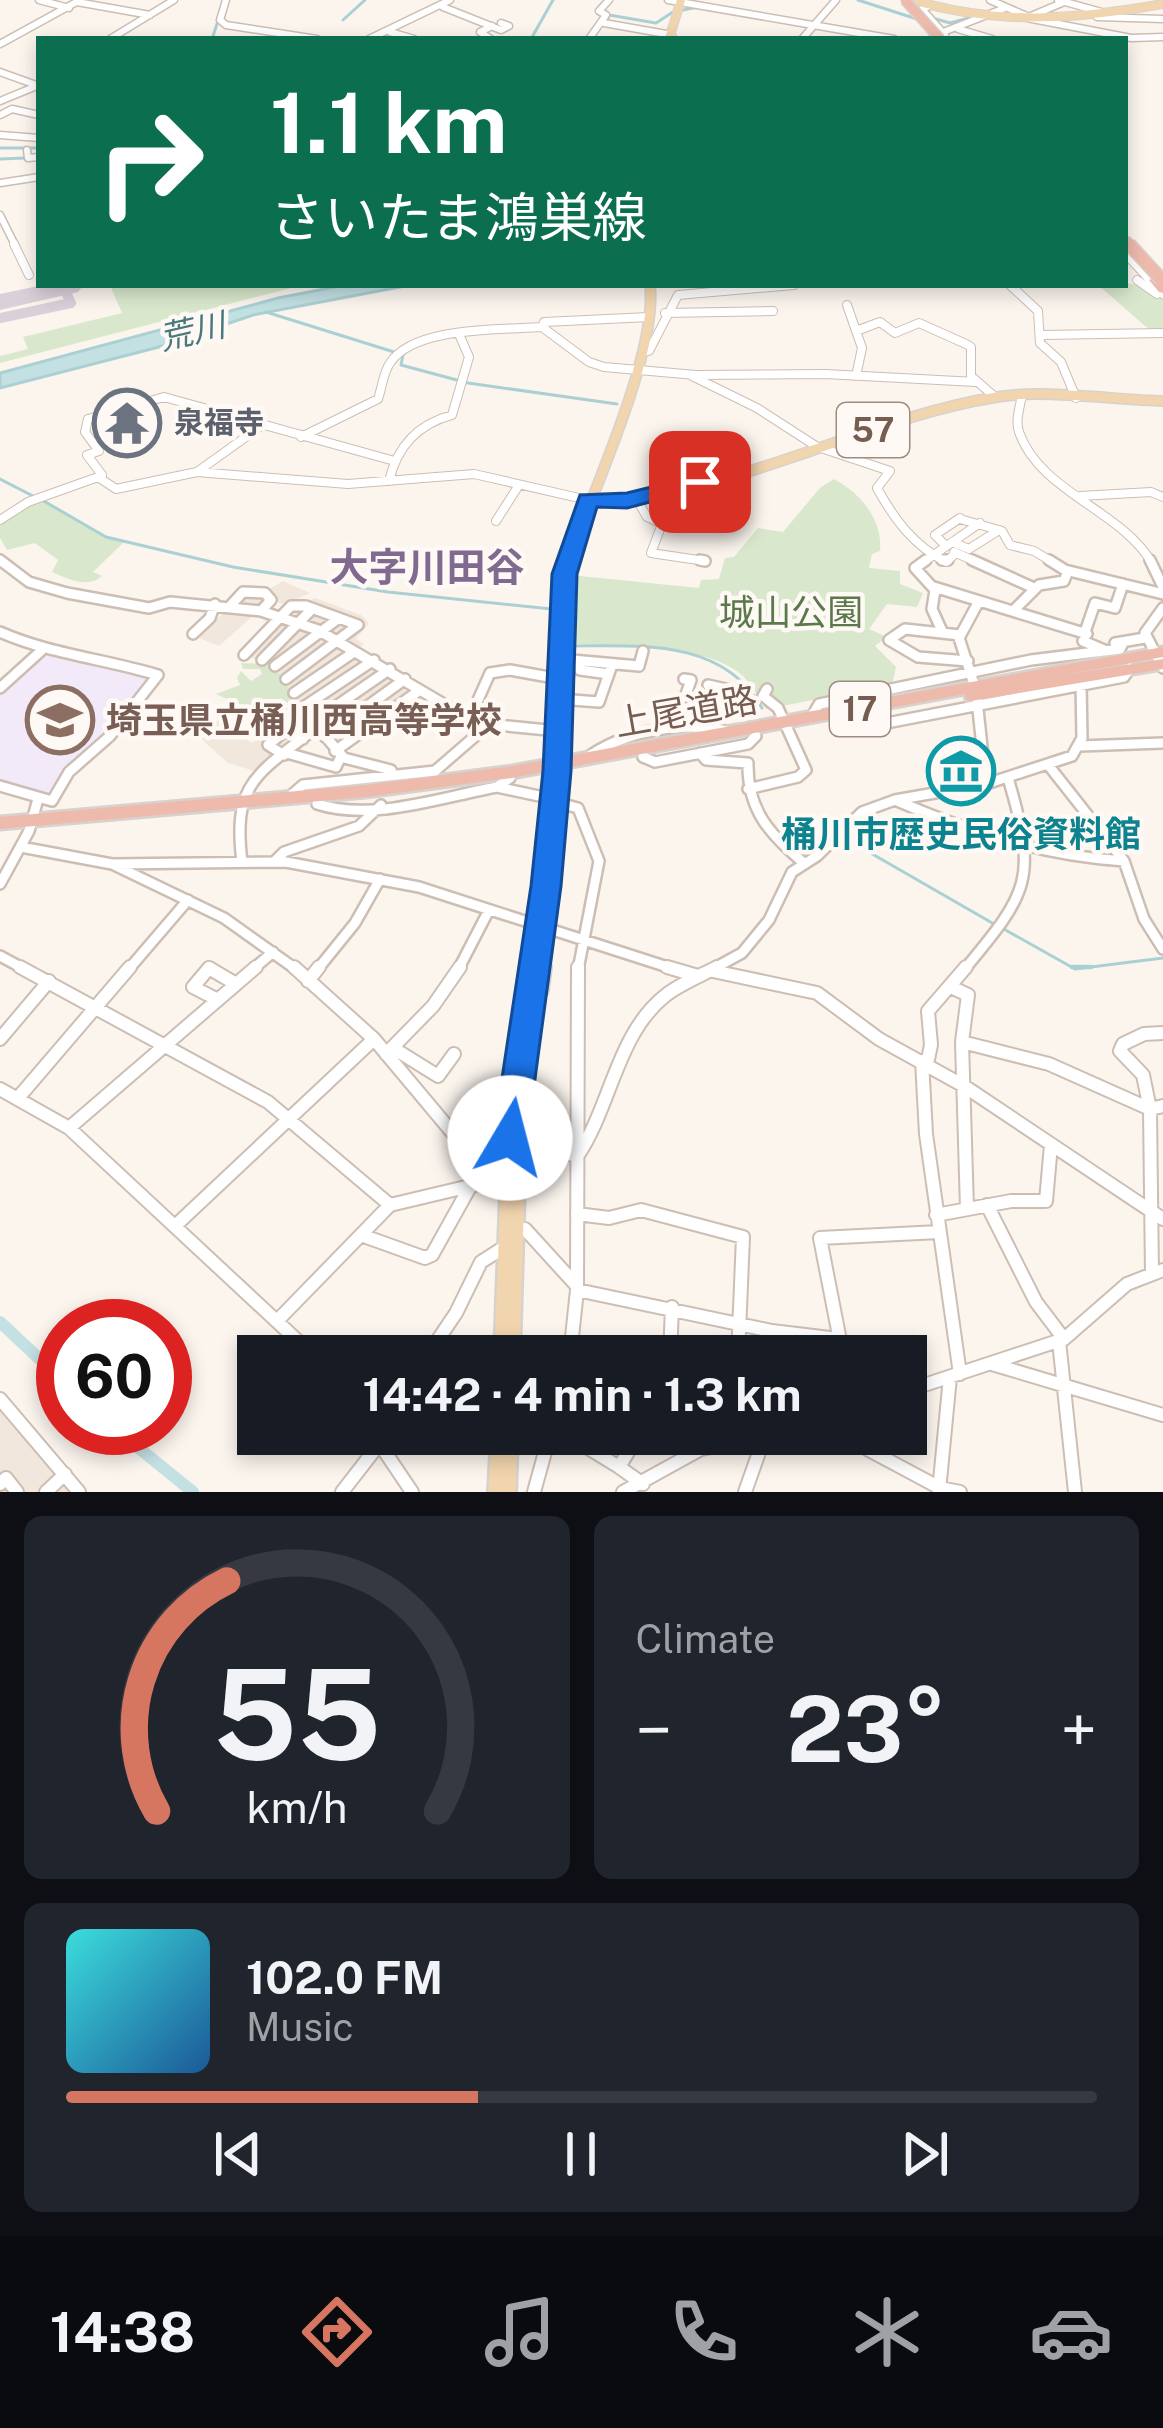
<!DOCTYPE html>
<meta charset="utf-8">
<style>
:root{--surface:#171b24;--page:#20242c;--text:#f1f3f6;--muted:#9ea1a6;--line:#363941;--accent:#d67661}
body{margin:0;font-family:"Public Sans","Noto Sans JP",sans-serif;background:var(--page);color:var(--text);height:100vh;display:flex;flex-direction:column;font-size:45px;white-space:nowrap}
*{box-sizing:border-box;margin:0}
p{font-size:39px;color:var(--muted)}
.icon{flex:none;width:66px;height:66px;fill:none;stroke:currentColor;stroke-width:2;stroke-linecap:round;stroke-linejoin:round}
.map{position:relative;height:1492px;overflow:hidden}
.panel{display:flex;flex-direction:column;gap:24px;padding:24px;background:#0d0f14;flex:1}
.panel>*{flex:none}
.guide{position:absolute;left:36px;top:36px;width:1092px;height:252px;border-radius:0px;box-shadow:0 6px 18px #0003;background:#0b6e4f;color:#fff;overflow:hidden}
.speed{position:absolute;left:36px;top:1299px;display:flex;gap:24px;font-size:60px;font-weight:700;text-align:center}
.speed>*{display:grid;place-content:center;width:156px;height:156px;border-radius:50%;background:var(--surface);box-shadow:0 6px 18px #0003;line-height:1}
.speed .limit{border:18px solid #d22;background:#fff;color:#111}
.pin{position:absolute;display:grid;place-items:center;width:102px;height:102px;color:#fff;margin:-51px;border-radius:24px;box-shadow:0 6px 18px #0006}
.me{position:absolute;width:132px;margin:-66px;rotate:8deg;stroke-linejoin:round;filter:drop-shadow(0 0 9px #0008)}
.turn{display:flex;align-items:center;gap:42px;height:252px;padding:0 36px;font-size:54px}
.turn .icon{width:156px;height:156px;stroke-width:2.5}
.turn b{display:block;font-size:84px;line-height:102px}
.big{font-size:90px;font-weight:700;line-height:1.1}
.panel .widget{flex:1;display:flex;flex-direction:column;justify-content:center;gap:18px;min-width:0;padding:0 42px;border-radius:18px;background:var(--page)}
.panel .dial{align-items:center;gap:0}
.dial svg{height:312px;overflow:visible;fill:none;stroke:var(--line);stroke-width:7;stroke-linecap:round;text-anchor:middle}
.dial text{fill:var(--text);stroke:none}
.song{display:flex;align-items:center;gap:36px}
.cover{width:144px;height:144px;border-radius:18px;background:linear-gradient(135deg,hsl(180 70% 55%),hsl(210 70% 35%))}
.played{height:12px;border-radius:6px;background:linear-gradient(90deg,var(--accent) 40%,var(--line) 40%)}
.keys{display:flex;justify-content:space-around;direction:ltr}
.heat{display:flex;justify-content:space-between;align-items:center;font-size:66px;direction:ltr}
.panel .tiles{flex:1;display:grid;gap:24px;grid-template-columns:1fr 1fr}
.widget:last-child{grid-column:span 2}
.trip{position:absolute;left:237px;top:1335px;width:690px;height:120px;border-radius:0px;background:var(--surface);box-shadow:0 6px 18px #0003;font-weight:700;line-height:120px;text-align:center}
.dock{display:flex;height:192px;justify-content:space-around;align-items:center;background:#090b0e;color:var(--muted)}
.dock .icon{width:84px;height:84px}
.dock .current{color:var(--accent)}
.dock b{font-size:54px;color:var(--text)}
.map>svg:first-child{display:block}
</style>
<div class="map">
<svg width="1163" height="1492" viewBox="0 0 1163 1492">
<rect width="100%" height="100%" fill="#fbf5ee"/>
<!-- residential -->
<path fill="#f2e7dd" d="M283,581L310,593L297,599L299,605L315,598L361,615L369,623L356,639L364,644L355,651L420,690L335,751L316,727L261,773L228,763L196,734L218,720L252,743L277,724L289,730L307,717L275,666L244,655L289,606L271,600L219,646L199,638L243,592H264Z
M0,1400L79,1492H0Z"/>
<!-- education -->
<path fill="#f2eaf8" d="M43,651L153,675L50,799L0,783V691Z"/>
<!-- green -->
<path fill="#d9e8cd" d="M1125,283L1163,289V333L1152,332L1098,285Z
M110,285H303L0,363V356L28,349L23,337L122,313Z
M834,479C860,493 883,519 880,551L872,554L869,568L900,571V584L923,593L917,607L887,604L869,629L887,637L875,646L896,667L892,685L766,709C759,699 752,686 744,677C712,644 612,645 568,644L570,575L699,588L701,580L719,579L725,558L734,557L758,528L783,532L820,488Z
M40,498L106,537L124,542L93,572L102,576C87,589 68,579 52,572L58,560L35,543L7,550L0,538V519Z
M241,663L273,664L308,717L302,720L277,715L268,705L242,706L216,694L240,685L237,678L241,671L251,681L262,674L260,669H243Z"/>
<!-- water -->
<path fill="#c3e0e3" stroke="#abd0d4" stroke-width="3" d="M345,285H410L253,315L159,347L0,388V373L278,298Z"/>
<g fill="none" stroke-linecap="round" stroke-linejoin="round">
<!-- stream-far1 -->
<path stroke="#abd0d4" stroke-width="3" d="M858,0L920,20
M936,19L950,23L973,17
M343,20L365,0
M608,20L609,15L656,23L673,12L698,7
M212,39L219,18
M531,39L553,0
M0,148H39
M0,159L25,158
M266,312L394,352
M403,355L401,365L468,383L617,404
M0,479L33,496
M42,500L106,537L233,567L388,592L561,610
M571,611L569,646C640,646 723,638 762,708
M841,836L994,924
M1002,928L1075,969L1163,958"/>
<!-- stream -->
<path stroke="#abd0d4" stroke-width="4.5" d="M1072,967H1091"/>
<!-- river -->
<path stroke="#c3e0e3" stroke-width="12" d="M0,1322L63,1381
M114,1428L193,1492"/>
<!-- taxiway -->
<path stroke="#dad0da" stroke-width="10" d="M0,318L71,303L64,288"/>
<!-- runway -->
<path fill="#dad0da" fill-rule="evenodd" d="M43,285L82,287L78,292L0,310V294Z"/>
<defs>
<path id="minor-far3" d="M39,0L69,8
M226,0L220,20L226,25L317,39
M668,0L894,39
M990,0L1029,17
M1058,0L1105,13
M77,2L150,15
M930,6L922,9L945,35
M443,7L501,30L509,26L501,23
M1031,16L1064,2
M1097,17L1163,19
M1027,18L1131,38L1163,37
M604,23L672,35
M958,29L992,39
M390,32L414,39
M933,36L1005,8
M110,39L174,0
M369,39L450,0
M491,39L480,32L492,26
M589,39L606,15L599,11L609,0
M802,39L836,0
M0,44L80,0
M0,72L39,86
M0,101L39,85
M0,115L12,109L39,115
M0,135L39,138
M27,150L28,158L39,157
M0,183L39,177
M0,215L16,247"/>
<path id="minor-far2" d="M14,244L29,275
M1125,253L1163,294
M1137,280L1157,294
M1010,285L1038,311L1040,343L1061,362L1076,398
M847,305L862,348L856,376
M665,313L773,311
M542,327L544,322L649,317
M856,331L880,322L895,333L919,323L966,344L971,347V376L995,397
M1042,335L1163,333
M644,351H649L678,295L794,285
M692,376L757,408L819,448
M1022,395C1020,407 1015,420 1019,432C1040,492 1121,510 1152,563
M301,437L378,399C382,388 383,373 390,363C414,326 502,330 542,327L589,362L604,367L696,375L825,374L976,382
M821,448L890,471L877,488C894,519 914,546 946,562L956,553
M391,460L164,397L88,419L85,432L99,451L87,455L102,475L98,477L116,489L197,472L348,484L474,474L588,500
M197,472L261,426
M389,481C397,447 418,424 452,415L469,357L459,334
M1080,496L1151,492L1163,497
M636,498L647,517L662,524L696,512L733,476
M960,519L1002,531L1010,545L1034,551L1054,563
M0,520L28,502L98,477
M496,521L519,485
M662,524L651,553L705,561
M952,542L969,549L999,530
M946,546L935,535L960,518
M954,552L979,563
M0,560L4,563
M922,563L980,523"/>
<path id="minor-far1" d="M0,560L29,582L67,593L149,608L170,602L261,611L318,630L476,723L558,731
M700,560L705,561
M926,560L915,568L935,590L932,609L942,631
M942,560H948
M972,560L1034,588
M1049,560L1065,570L1163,594
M1150,560L1163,587
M934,587L1087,634
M231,605L243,592L265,593L271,600L261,611
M1163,608L1145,633L1163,668
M1013,611L1039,585L1064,581L1068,571
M0,632C50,654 105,659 158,675L110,736L69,772L52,801L0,786
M1085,632L1095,603L1115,608L1123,584
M193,634L210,618L215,604
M960,635L905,629L889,640L918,657L968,661
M1083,641L1104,650
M1115,643L1145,638
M244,655L291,606H306L358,625L286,679
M561,659L639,666L643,651
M262,660L312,609
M579,661L580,670L609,674
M275,666L339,618
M390,669L313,722L344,758L391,770L393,775
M684,679L691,680L685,697
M973,681L959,638L979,601
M708,685L735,691L727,711
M0,688L42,650
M294,693L354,652
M559,699L599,702L612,665
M977,700L986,784
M302,708L374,660
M811,718L819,704L1031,660L1120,649L1123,643
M851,718L867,725L892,722L1124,677L1130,668
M469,720L490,673L510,670L560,679
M325,737L405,679
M1080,746L1163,743
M335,751L420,690
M287,753L336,767L341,756
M700,753L706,760L748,763C747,810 770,835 805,864
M284,755L268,745L285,731L303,739
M643,757L655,762L748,744L756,736
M584,760C623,730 684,720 731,732
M1049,766L1124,861L1144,919L1163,949
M497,787L553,799
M748,789L798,777L806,770L778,708L763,696L767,689
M288,798L303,785L435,771L487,726
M895,800C969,832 1043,856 1124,861
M559,803L578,808L599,861L578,970
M317,804C372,822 442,797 497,787L510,778
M21,847L112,864L286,862L419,887L677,970
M275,861L284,852L359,826L381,805
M242,862C232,781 258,774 317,727
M112,864L224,918L297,970
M0,884L29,831L38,799
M0,956L26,970
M128,970L188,900
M207,970H212
M252,970L273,952
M317,970L355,923L380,879
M458,970L489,910
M711,970L742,953L769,920L792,872L817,856L862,812L895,800L986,784L1072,756L1082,738L1081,684
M964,970C1029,892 1038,879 1008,778"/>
<path id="minor" d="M20,967L268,1102L390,1205
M294,967L374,1039L508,1199
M667,967L698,976
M713,971L817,993L879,1039L964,1086L1163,1219
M308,981L319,967
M951,987L968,995L962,1042L967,1209
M218,1000L193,987L209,968L236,984
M0,1039L49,981
M962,1042L1049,1064L1150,1109L1163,1106
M393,1048L438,1076L454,1054
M386,1054L433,1006L460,967
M922,1061L926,1134L960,1374
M927,1064L931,1045L928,1011L966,967
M0,1089L69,1128L314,1356
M18,1098L130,967
M69,1128L256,967
M467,1146L578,1155C611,1106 617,1033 666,995C680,984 700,976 717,967
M987,1205L1036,1302L1064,1339
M577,1214L609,1218L641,1210L743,1237L738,1356
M936,1215L1011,1201H1046L1051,1145
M175,1226L374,1039
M525,1229L577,1286
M361,1235L425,1258L432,1255L471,1185
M1152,1274L1150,1109L1143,1075L1120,1051L1123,1044L1144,1034L1163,1033
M577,1290L772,1331L838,1339
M277,1321L390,1205L491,1181
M1059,1341L1075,1492
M427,1356L456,1313L481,1262L506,1246
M570,1356L577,1290L578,967
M670,1356L672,1307
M843,1356L820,1238L939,1232
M992,1364L1163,1415
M906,1391L1064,1339L1127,1284L1163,1270
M0,1399L79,1492
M373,1434L412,1492
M565,1434L619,1467
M639,1434L619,1467L643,1484
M839,1434L940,1488L960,1492
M0,1484L6,1478L17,1492
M939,1491L950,1377
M46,1492L65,1474
M342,1492L387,1434
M534,1492L550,1434
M623,1492L701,1449L783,1434
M745,1492L763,1441"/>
<path id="major-far3" d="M913,0C997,26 1078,19 1163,4
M669,39L681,0"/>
<path id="major-far2" d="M588,500C731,500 858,419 997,397C1043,389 1115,400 1163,401
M567,563C592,494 658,352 650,285"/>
<path id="major-far1" d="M534,970L546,886L568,560
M543,970L554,885"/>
<path id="major" d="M540,990L543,967
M517,1162L527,1075
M502,1356L510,1138L534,967
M512,1356L517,1183
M496,1492L499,1434
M508,1492L510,1434"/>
<path id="highway" d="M1154,277L1163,284V293L1159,292L1149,280Z
M1163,647V657L1053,677L1163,659V669L971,701L966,700L965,694L512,778L366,797L0,829V817L366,785L512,766Z"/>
</defs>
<!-- minor-far3 casing -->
<use href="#minor-far3" stroke="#cdbeb4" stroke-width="9"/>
<!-- minor-far2 casing -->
<use href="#minor-far2" stroke="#cdbeb4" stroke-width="10"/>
<!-- minor-far1 casing -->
<use href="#minor-far1" stroke="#cdbeb4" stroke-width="14"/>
<!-- minor casing -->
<use href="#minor" stroke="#cdbeb4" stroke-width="16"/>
<!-- major-far3 casing -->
<use href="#major-far3" stroke="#d8d2cf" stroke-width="10"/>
<!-- major-far2 casing -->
<use href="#major-far2" stroke="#d8d2cf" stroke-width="12"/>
<!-- major-far1 casing -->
<use href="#major-far1" stroke="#d8d2cf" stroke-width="16"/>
<!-- major casing -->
<use href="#major" stroke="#d8d2cf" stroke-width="20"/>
<!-- highway casing -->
<use href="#highway" stroke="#d8d2cf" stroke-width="5"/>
<!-- minor-far3 -->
<use href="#minor-far3" stroke="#fff" stroke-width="6"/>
<!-- minor-far2 -->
<use href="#minor-far2" stroke="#fff" stroke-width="8"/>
<!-- minor-far1 -->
<use href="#minor-far1" stroke="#fff" stroke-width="9"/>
<!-- minor -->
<use href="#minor" stroke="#fff" stroke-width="12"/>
<!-- major-far3 -->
<use href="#major-far3" stroke="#f1d5ae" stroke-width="8"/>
<!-- major-far2 -->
<use href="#major-far2" stroke="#f1d5ae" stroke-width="9"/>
<!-- major-far1 -->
<use href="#major-far1" stroke="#f1d5ae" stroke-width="12"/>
<!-- major -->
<use href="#major" stroke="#f1d5ae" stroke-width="15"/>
<!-- highway -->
<use href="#highway" fill="#eebaac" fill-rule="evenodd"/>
<defs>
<path id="highway-bridge-far1" d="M905,0L940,39
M1125,240L1132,247"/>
<path id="highway-bridge" d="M1129,244L1161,279"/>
</defs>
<!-- highway-bridge-far1 casing -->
<use href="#highway-bridge-far1" stroke="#d8d2cf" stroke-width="12" stroke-linecap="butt"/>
<!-- highway-bridge casing -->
<use href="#highway-bridge" stroke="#d8d2cf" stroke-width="15" stroke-linecap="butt"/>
<!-- highway-bridge-far1 -->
<use href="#highway-bridge-far1" stroke="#eebaac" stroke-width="9"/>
<!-- highway-bridge -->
<use href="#highway-bridge" stroke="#eebaac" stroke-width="12"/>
</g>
<!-- route -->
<path fill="#1a73e8" stroke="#114b97" stroke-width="3" d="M700,475L711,482L708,487L627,508L597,507L577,574L571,771L561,886L527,1138L522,1149L510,1153L498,1149L493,1138L531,886L543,771L552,574L580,495L627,493Z"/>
<!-- icons -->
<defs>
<symbol id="temple-ring" viewBox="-11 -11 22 22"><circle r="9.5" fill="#fef9f4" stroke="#6b7280" stroke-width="1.5"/><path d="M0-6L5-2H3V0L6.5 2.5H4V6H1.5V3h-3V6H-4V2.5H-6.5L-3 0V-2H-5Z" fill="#6b7280"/></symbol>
<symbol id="school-ring" viewBox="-11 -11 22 22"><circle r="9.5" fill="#fef9f4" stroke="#8d6e63" stroke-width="1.5"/><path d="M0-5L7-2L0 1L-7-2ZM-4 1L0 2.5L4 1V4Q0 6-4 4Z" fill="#8d6e63"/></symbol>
<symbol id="museum-ring" viewBox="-11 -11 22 22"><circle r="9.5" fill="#fef9f4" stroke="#0f9aa8" stroke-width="1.5"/><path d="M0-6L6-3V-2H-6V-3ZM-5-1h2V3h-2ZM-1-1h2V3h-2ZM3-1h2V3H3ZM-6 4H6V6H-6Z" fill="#0f9aa8"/></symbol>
</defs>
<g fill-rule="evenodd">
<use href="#temple-ring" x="89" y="385" width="76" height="76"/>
<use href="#school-ring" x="22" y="682" width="76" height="76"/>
<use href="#museum-ring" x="923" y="733" width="76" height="76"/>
</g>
<g text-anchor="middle" stroke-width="9" stroke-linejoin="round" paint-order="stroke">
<!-- far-worship labels -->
<g font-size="30" font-weight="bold" fill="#5b616d" stroke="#fef9f4" text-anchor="start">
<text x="174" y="433">泉福寺</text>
</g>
<!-- far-water labels -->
<g font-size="33" font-style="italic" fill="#4a787f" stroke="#fef9f4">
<text transform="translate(192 331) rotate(-13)" y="12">荒川</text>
</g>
<!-- shield labels -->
<g fill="#fef9f4" stroke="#9e8c83" stroke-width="3">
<rect x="837" y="403" width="72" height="54" rx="9"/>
<rect x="830" y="682" width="60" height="54" rx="9"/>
</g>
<g font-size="33" font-weight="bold" fill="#755d52">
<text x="873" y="442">57</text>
<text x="860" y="721">17</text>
</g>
<!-- park labels -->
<g font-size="36" fill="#5b794b" stroke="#fef9f4">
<text x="791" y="625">城山公園</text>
</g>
<!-- street labels -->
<g font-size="36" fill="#755d52" stroke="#fef9f4">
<text transform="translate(686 711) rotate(-10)" y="13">上尾道路</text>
</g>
<!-- education labels -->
<g font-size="36" font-weight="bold" fill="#785e54" stroke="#fef9f4" text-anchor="start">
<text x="106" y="733">埼玉県立桶川西高等学校</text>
</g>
<!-- culture labels -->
<g font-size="36" font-weight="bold" fill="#0d838f" stroke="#fef9f4">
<text x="961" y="847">桶川市歴史民俗資料館</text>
</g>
<!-- neighbourhood labels -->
<g font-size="39" font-weight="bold" fill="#816a8f" stroke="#fef9f4">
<text x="427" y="581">大字川田谷</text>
</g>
</g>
</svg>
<div class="speed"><div class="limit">60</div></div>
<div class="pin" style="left:700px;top:482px;background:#d93025"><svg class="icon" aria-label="arrive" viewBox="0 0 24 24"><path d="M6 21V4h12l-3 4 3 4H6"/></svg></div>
<svg class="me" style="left:510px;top:1138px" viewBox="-20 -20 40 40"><circle r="19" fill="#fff"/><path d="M0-13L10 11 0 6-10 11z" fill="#1a73e8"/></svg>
<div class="trip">14:42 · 4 min · 1.3 km</div>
<div class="guide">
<div class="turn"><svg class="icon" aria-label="right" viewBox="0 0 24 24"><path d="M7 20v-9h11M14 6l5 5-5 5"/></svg><div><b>1.1 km</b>さいたま鴻巣線</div></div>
</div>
</div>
<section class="panel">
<div class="tiles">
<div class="widget dial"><svg viewBox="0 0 100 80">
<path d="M14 69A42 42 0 1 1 86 69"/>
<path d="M14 69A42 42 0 0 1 32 10" stroke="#d67661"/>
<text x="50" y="56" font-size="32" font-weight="700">55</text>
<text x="50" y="72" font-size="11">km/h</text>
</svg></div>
<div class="widget"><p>Climate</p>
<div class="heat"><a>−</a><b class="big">23°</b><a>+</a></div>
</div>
<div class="widget">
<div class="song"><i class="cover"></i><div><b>102.0 FM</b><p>Music</p></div></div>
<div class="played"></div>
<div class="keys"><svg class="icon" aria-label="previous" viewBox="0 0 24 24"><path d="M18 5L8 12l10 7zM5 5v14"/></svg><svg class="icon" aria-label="pause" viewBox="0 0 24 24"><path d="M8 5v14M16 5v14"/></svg><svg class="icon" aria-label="next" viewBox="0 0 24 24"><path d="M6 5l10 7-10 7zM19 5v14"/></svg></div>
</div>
</div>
</section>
<nav class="dock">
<b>14:38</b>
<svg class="icon current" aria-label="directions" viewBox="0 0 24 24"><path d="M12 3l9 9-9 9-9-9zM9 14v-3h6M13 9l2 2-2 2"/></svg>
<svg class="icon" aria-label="music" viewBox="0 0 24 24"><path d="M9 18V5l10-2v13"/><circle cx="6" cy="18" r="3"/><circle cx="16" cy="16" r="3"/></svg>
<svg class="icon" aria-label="phone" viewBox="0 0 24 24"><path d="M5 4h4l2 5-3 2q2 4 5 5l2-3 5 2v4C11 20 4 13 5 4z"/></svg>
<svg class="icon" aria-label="climate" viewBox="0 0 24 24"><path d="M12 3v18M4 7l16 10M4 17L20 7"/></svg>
<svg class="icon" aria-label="car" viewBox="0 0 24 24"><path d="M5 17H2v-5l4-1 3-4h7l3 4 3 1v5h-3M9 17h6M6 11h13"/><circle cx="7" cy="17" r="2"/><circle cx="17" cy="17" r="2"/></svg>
</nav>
